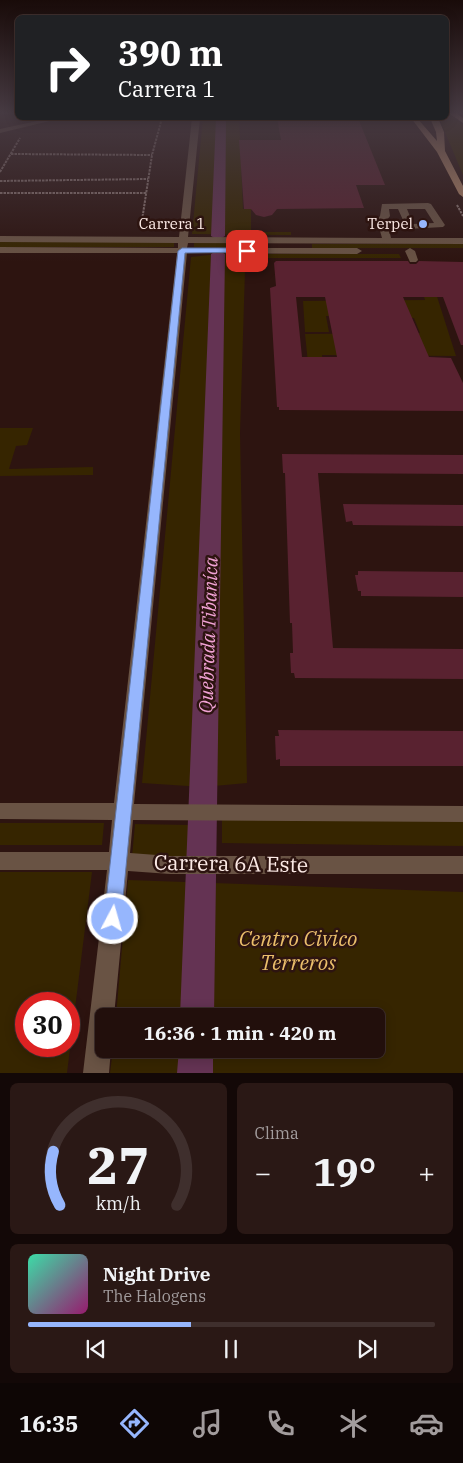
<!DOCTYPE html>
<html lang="es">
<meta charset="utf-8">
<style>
:root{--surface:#220f0c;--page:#2a1815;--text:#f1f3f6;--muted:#a29c9d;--line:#3f2f2d;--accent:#96b6fd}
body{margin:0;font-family:"IBM Plex Serif",serif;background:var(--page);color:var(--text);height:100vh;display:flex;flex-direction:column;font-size:19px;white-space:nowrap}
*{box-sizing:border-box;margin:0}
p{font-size:16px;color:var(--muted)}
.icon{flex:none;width:28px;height:28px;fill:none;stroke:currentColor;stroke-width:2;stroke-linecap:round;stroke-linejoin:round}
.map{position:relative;height:1073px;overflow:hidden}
.panel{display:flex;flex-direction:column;gap:10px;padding:10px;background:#130807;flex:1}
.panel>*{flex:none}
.hud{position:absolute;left:15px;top:15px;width:434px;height:105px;border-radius:8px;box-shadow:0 2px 12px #0003,0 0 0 1px var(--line);background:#202124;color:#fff;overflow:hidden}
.speed{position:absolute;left:15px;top:992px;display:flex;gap:10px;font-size:25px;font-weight:700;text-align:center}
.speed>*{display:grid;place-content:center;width:65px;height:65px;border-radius:50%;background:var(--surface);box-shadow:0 2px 12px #0003,0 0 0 1px var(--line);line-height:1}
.speed .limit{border:8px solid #d22;background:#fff;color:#111}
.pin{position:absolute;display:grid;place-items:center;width:42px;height:42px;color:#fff;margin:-21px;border-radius:10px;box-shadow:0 2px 8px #0006}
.me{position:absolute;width:55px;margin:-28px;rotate:6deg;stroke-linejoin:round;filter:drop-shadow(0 0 4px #0008)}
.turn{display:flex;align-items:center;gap:18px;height:105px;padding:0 20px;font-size:22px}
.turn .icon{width:65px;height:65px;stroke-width:2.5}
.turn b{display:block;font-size:35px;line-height:42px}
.big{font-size:38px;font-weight:800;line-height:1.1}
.panel .tile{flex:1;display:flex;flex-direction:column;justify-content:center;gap:8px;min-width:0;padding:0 18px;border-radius:8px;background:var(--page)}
.panel .dial{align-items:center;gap:0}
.dial svg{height:130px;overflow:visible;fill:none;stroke:var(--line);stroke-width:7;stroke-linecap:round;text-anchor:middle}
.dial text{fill:var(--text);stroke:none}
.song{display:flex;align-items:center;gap:15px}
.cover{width:60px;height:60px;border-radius:8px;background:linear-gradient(135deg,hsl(160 70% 55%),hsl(320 70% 35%))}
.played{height:5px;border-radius:2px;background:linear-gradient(90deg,var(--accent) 40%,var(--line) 40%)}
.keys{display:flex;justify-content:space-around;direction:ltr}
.heat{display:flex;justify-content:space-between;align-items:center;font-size:28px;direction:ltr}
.panel .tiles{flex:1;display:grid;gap:10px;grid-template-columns:1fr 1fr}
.tile:last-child{grid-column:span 2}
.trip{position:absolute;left:95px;top:1008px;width:290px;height:50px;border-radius:8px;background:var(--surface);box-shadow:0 2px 12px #0003,0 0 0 1px var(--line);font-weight:800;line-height:50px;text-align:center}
.menu{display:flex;height:80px;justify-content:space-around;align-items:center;background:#0e0605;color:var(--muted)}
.menu .icon{width:35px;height:35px}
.menu .on{color:var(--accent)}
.menu b{font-size:22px;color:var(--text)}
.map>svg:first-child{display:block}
</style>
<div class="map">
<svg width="463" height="1073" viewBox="0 0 463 1073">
<rect width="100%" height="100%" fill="#2d1410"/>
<!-- green -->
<path fill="#362500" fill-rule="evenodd" d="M447,112L463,125V175L439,118H446Z
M203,118H239L243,209H251V232H291V235L192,234Z
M0,242H174V247H0Z
M194,242H249L246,245L250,248L194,247Z
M312,244H463V248H312Z
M218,254H399L401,258H266L252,264L245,270L240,433L247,783L203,787L142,783L191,257Z
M420,284H433L456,356L322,355L324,373H309L305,334L420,333L414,318L326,316L329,332H305L303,301L425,300Z
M0,428H33L27,445L16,446L9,469L93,467V475L0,476Z
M222,814L463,819V846L222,843Z
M0,823H104L102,845H0Z
M135,824L189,825L188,857H132Z
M0,872H92L67,1073H0ZM26,1004H69V1046H26Z
M128,880L463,892V1073H110L113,1049H376V1016H116Z"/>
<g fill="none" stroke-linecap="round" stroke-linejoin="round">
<!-- canal -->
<path fill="#643353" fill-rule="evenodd" d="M216,118H226L225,236L218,240L211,236Z
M218,250L225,254L214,1016H180L211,254Z
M179,1049H213V1073H177Z"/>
</g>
<!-- building -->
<path fill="#592230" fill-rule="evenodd" d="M277,118H358L385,185H356L364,208L277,209L272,215L264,217L256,215L251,209H244L239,140H281Z
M276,261H408L410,264H416L419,261L463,262V345H461L443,297H403L429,357L451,358L463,383V411L279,410V407H277L270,288L276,286L274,263ZM296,297H325L337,357H302Z
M282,454L463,455V474L318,473L333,648L463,649V679L295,678L294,673H291L290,653H293L292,623H290L285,473H283Z
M343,504L463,505V526L353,525L352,521L346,522Z
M358,571L463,572V597L361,596V591H358L355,575H358Z
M278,730L463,731V766H280V759L276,760L275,736H279Z"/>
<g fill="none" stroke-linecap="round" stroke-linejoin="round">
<!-- path -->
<path stroke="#8c7773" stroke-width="2" stroke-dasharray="2.5 1" stroke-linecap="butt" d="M11,154L152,155
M0,172L20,138
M0,181L148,179
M0,193H146
M457,205L463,216
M141,227L152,155L162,118"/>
<!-- minor -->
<path fill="#695344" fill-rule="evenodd" d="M51,118H62L0,133V129Z
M192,118H200L188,237L382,238L377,220L380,216L382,204L428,203L431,204L445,225L443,227L407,229L398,209H389L390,216L387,220L391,238H463V244L188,243L187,248H357L362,251L357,254L187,253L134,804L463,806V822L133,820L130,853L170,856H463V874H170L128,871L114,1016H104V1049H111L109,1073H83L107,870H0V852H109L112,820L0,819V803H114L177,253H0V247L178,248V243L0,242V236L179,237ZM407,209H425L434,223L413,224Z
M410,248L415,251L418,260L416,262H410L405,251Z"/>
<!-- major -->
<path fill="#b78a6a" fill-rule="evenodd" d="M447,112H455L463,118V123Z
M411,118H417L437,141L436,132L430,118H438L444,132L445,151L463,186V197L459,194L437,152Z"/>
</g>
<!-- sky -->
<linearGradient id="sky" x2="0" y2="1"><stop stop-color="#190b09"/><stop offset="0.43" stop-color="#463a42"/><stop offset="1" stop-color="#463a42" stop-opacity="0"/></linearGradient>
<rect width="463" height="262" fill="url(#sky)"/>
<!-- route -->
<path fill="#96b6fd" stroke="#6276a4" d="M247,248L250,251L249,252L185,253L121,919L119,924L113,927L107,924L104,919L178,251L182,248Z"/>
<!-- markers -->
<circle fill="#96b6fd" stroke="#2d1410" stroke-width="2" cx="423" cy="224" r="5"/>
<g text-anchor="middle" stroke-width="5" stroke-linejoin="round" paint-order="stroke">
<!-- far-street labels -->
<g font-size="15" fill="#fceae6" stroke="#2d1410">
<text x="172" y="229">Carrera 1</text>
</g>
<!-- far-poi labels -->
<g font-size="15" fill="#fceae6" stroke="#2d1410" text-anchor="end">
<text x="413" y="229">Terpel</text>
</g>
<!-- water labels -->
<g font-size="19" font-style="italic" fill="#f1a2d5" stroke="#2d1410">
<text transform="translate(208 635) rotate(-88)" y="7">Quebrada Tibaníca</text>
</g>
<!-- near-street labels -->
<g font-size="21" fill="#fceae6" stroke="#2d1410">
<text transform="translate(231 864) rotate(1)" y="7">Carrera 6A Este</text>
</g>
<!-- near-park labels -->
<g font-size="21" font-style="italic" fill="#eabe6b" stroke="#2d1410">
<text x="298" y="946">Centro Civico<tspan x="298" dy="24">Terreros</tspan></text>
</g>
</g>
</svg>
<div class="speed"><div class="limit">30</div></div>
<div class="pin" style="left:247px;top:251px;background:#d93025"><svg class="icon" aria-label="arrive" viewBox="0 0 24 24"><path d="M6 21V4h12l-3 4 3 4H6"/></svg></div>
<svg class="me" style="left:113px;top:919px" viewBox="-20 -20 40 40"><circle r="17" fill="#96b6fd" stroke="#fff" stroke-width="3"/><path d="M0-11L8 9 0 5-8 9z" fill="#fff"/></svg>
<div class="trip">16:36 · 1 min · 420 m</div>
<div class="hud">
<div class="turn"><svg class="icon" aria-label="right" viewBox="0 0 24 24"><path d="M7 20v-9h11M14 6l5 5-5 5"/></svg><div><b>390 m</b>Carrera 1</div></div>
</div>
</div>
<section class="panel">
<div class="tiles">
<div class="tile dial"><svg viewBox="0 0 100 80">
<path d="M14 69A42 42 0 1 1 86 69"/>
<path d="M14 69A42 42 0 0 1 10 36" stroke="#96b6fd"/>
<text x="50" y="56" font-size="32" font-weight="700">27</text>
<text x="50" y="72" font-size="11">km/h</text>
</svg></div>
<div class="tile"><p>Clima</p>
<div class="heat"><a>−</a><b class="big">19°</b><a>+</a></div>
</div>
<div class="tile">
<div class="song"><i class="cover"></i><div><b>Night Drive</b><p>The Halogens</p></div></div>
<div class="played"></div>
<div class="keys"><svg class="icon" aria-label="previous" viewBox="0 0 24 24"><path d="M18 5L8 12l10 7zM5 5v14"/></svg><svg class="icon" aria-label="pause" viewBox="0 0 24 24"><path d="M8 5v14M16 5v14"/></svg><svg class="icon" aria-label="next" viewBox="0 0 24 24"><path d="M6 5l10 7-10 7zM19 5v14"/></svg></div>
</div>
</div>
</section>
<nav class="menu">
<b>16:35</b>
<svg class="icon on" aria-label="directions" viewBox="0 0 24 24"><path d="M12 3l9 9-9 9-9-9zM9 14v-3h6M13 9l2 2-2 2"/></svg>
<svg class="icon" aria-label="music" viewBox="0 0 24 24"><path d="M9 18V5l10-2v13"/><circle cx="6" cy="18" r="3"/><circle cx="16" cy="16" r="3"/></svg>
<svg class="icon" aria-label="phone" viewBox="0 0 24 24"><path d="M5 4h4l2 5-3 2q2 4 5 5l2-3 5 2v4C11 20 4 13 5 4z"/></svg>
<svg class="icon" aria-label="climate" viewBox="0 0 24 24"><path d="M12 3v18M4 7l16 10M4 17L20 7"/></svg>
<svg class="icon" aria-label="car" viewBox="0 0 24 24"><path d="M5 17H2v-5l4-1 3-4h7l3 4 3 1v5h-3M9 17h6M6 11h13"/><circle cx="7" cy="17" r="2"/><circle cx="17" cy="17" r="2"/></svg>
</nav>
